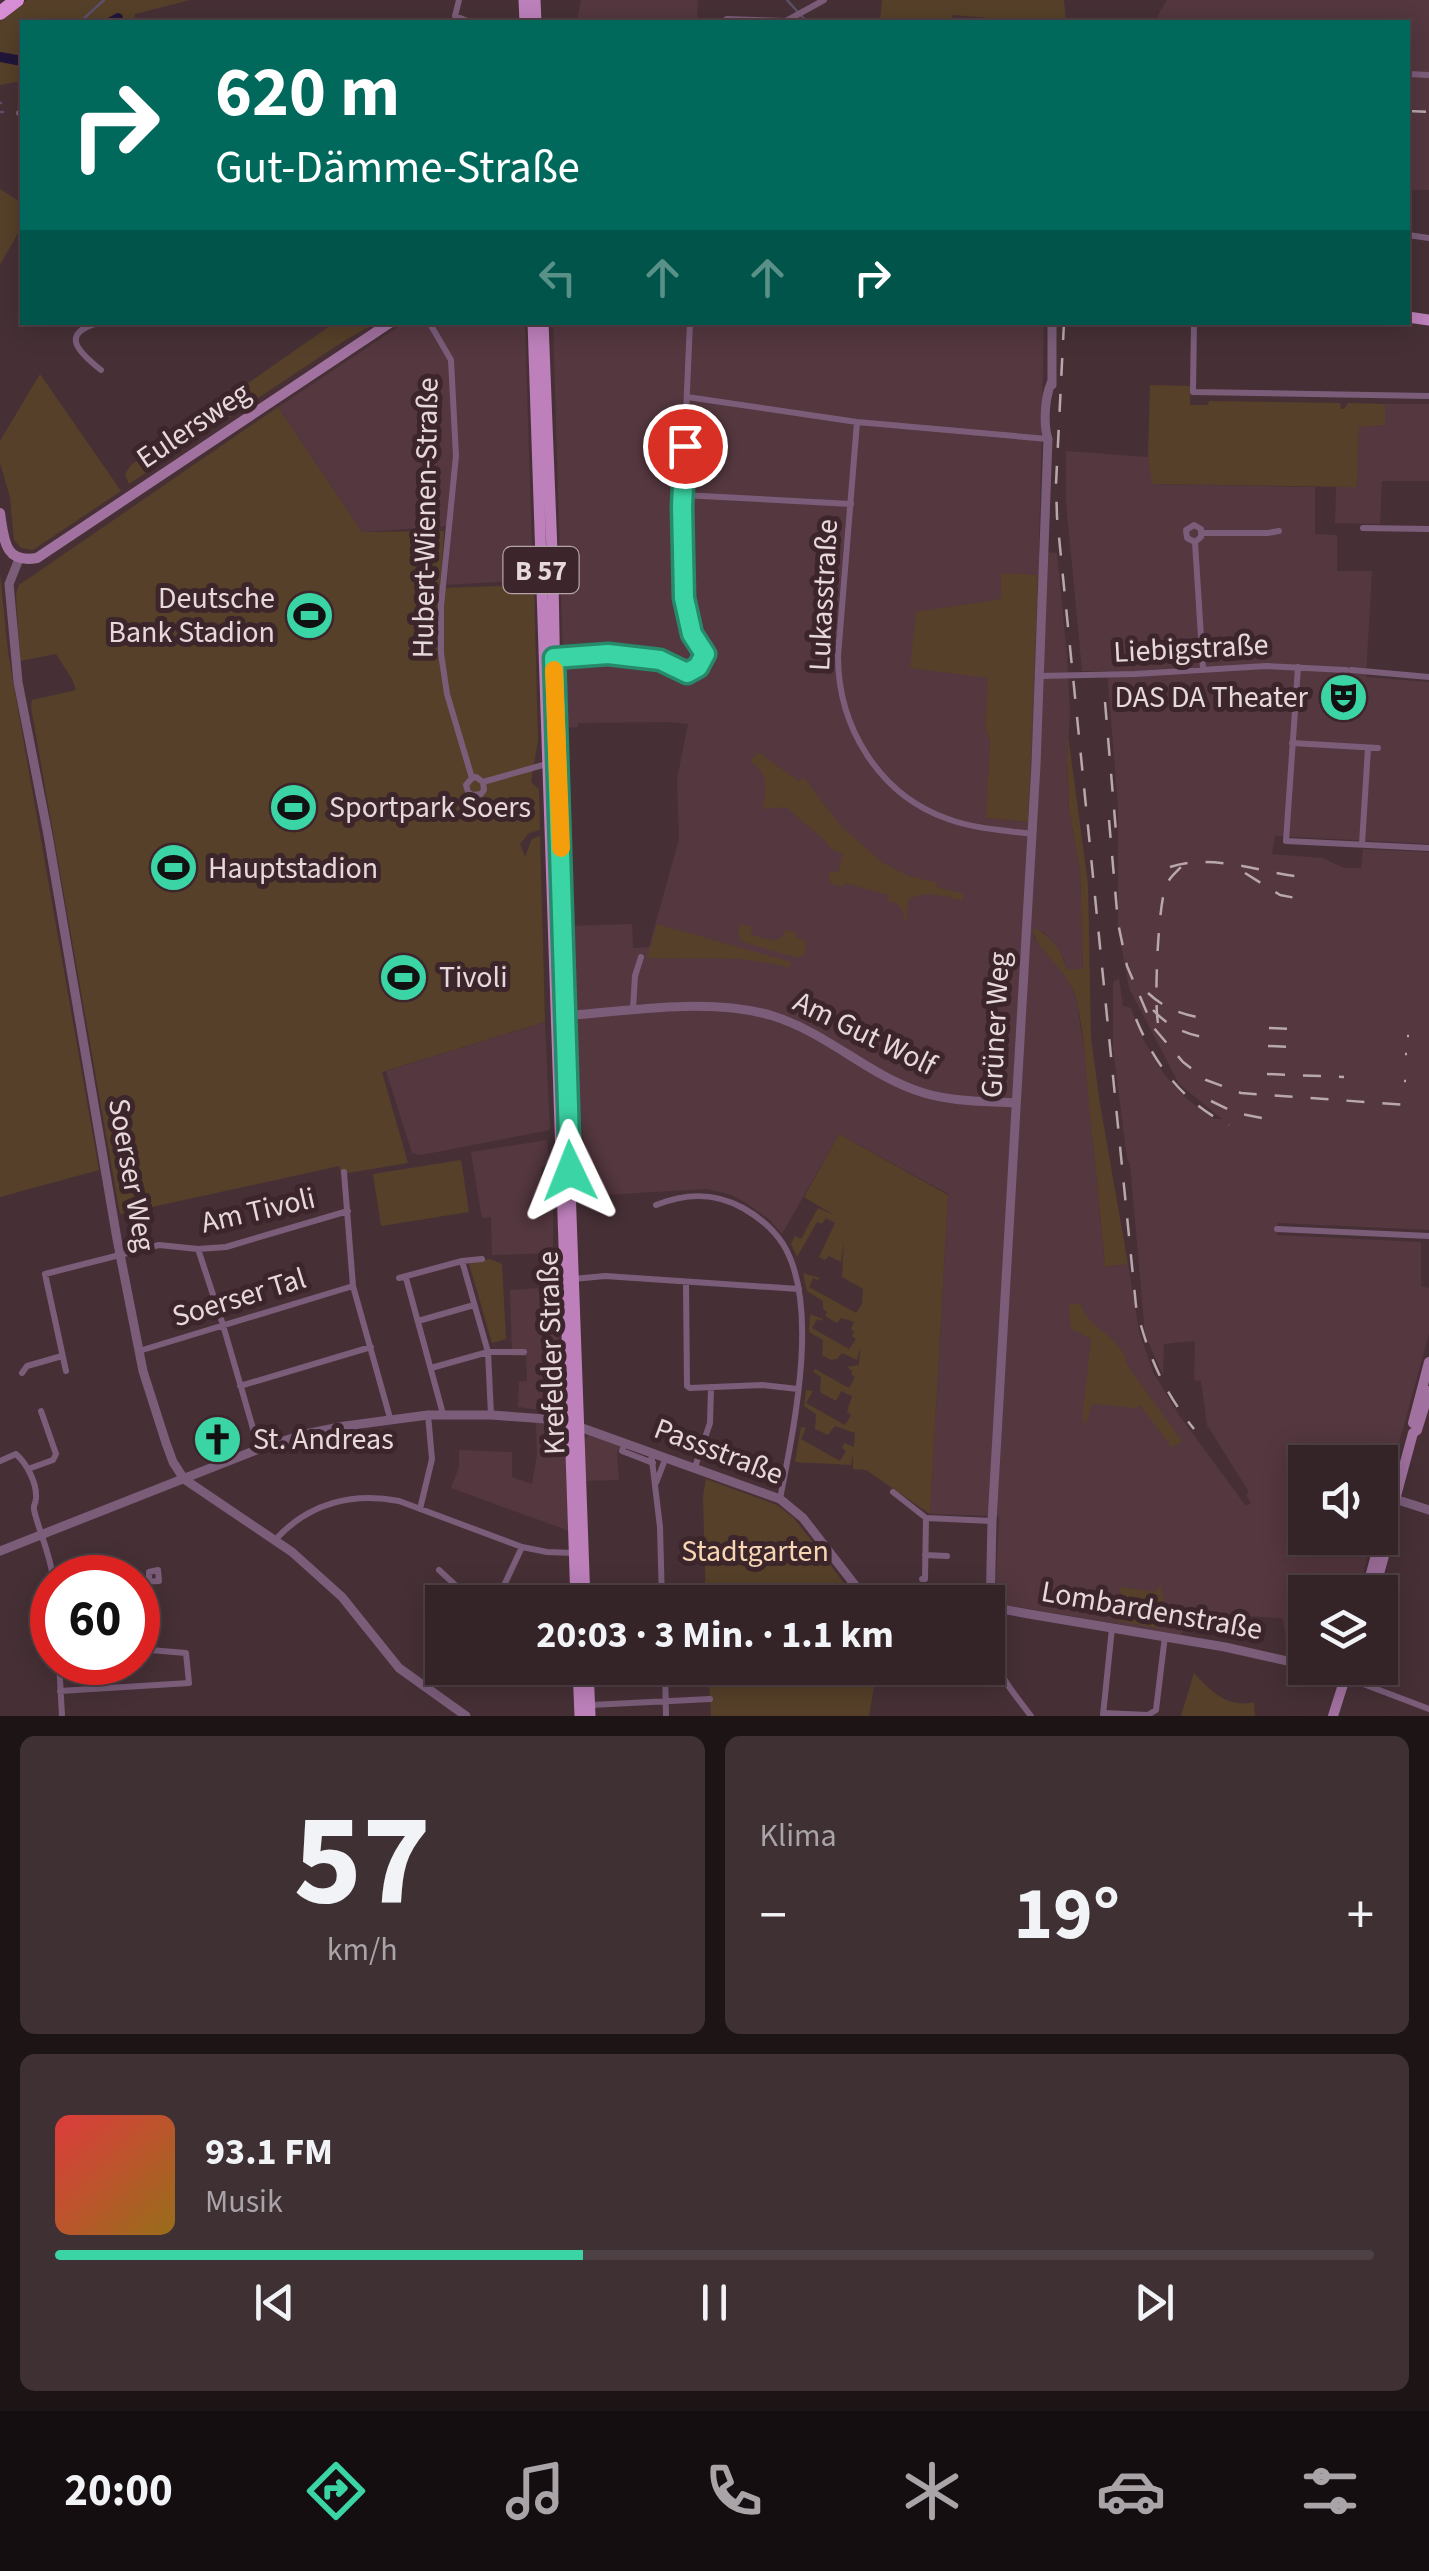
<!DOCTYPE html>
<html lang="de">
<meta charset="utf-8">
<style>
:root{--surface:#342428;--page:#3f3034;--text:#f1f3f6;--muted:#a9a4a8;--line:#4e4145;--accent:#3bd4a4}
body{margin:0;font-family:"Source Sans 3",sans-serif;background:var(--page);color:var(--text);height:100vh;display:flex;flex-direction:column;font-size:38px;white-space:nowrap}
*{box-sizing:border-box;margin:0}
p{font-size:32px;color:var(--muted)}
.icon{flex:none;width:55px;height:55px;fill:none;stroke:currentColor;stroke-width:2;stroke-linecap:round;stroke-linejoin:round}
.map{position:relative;height:1716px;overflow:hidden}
.panel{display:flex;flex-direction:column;gap:20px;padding:20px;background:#1d1416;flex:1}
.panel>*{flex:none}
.hud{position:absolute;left:20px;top:20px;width:1390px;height:305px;border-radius:0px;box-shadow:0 5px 25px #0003,0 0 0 2px var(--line);background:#00695c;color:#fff;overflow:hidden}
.fabs{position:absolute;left:1288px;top:1445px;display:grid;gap:20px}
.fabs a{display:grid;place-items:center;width:110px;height:110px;border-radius:0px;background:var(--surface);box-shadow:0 5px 25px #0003,0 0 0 2px var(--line);font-size:50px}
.speed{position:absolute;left:30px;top:1555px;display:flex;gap:20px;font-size:50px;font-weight:700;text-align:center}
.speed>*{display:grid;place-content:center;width:130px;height:130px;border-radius:50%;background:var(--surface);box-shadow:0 5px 25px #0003,0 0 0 2px var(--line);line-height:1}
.speed .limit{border:15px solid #d22;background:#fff;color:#111}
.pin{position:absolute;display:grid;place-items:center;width:85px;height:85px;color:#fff;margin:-42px;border:5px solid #fff;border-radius:50%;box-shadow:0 2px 10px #0007}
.me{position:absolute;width:110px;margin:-55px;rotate:358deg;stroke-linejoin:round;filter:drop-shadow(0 0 8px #0008)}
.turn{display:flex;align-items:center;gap:35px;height:210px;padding:0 30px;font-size:45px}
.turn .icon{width:130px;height:130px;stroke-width:2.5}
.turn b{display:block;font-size:70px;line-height:85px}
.lanes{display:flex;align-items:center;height:95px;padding:0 30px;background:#0003;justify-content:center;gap:50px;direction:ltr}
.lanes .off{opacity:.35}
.big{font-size:75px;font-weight:700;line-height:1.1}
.panel .card{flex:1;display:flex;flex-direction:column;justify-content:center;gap:15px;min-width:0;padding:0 35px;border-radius:15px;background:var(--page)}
.panel .dial{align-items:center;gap:0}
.dial b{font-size:130px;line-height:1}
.song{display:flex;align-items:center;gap:30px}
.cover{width:120px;height:120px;border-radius:15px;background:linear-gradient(135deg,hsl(0 70% 55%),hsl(40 70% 35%))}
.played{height:10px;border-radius:5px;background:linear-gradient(90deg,var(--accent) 40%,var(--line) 40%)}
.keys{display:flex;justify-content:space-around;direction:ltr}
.heat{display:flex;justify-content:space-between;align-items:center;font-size:55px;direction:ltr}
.panel .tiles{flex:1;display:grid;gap:20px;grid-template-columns:1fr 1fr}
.card:last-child{grid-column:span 2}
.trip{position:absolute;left:425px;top:1585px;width:580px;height:100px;border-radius:0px;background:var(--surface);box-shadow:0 5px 25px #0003,0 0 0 2px var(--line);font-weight:700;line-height:100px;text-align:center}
.tabs{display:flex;height:160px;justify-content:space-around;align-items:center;background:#150e10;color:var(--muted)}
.tabs .icon{width:70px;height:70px}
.tabs .current{color:var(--accent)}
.tabs b{font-size:45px;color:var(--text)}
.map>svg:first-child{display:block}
</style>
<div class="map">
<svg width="1429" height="1716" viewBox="0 0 1429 1716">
<rect width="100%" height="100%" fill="#463036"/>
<!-- built -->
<path fill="#54373f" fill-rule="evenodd" d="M581,0H698L697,22H577Z
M1167,0H1429V190H1408V22H1154Z
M404,323H525L533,580L447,585L451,526L362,532L278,407Z
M553,323H1044L1039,551L1057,553L1067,656L1070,713L1067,758L1069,810L1080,869L1083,970L1065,969L1064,959L1053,942L1043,932L1033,936L1061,968L1072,986L1077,1002L1085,1057L1105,1267L1128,1264L1139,1331L1153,1372L1179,1415L1246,1506L1251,1503L1246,1495L1249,1492L1207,1425L1201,1381L1194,1380L1195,1341L1164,1344L1163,1375L1145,1335L1130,1164L1127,1158L1113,1050V982L1119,979L1123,1006L1131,1008L1143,1039L1164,1074L1187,1099L1214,1119H1222L1179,1084L1129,988L1118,927V806L1107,671H1082L1066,502V451L1148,457L1153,484L1315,487V534L1337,535V571H1372L1366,677L1429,682V844L1275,836L1272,854L1322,858L1344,868H1361L1363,849L1429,852V1230L1278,1223L1277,1235L1421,1242V1286L1429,1288V1334L1380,1512V1462H1305V1538H1373L1358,1592H1305V1655L1290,1653L1282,1618L1186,1613L1181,1635L995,1603L999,1516L930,1514L948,1194L839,1134L782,1234L770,1220L746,1203L732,1195L707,1189L588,1196L587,1168L581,1167L577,1028L570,926L632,924L633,948L649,947L679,839L677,779L688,724L669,722L578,723V727L565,728ZM1001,574L1038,575L1027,822L987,818L990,741L985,728L989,678L1001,599Z
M1385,404H1429V481H1382L1380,524L1335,523L1336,487H1357L1359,426L1385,425Z
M545,1022L550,1130L421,1155L412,1153L386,1071Z
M547,1140L549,1162L541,1168L542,1202L553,1207V1253L492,1255L491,1217L482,1218L471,1152Z
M556,1287L561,1408L556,1412L518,1407L519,1382L527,1381L526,1356H512L510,1290Z
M536,1422L557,1424L565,1432L569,1531L451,1488L459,1467V1450L512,1452V1477L532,1484L537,1454Z
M589,1435L620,1445L617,1454L619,1480L586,1481L583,1440Z"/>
<!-- green -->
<path fill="#564029" d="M27,0H190L135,14L133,22H22V81L0,85V21Z
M882,0H1064L1066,22H1015V20L953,15L951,22H880Z
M0,189L22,203V226L0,265Z
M334,323H376L347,339L129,484L125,474L131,465Z
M40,374L121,491L33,550L21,548L14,540L10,497L0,463V441Z
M1150,385L1190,386V405H1208L1209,401L1340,403L1341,409H1344L1348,403L1385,404V425L1359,427L1357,487L1152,484L1148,457Z
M278,407L362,532L444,531L440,588L534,585L538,740L531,782L539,790L540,830L529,833L520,844L525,857L532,839L540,836L545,1022L382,1072L408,1163L341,1174L339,1166L120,1214L31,707L32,700L76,690L72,679L56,654L20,661L16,594L19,585Z
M0,573L8,652L23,738L99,1170L0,1197Z
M1001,573L1038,575L1028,822L986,818L990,741L985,728L988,678L910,668L916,612L1001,599Z
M1068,735L1088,884L1091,1038L1100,1104L1128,1264L1105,1267C1100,1213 1095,1159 1089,1105C1086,1069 1084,1032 1076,998C1069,970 1033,949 1033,927C1050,936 1063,950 1066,969H1083L1080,869L1069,810L1067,758Z
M758,752L799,781L804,778L841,826L883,863L908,876L936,882L937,887L964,894L962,901C946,896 923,890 908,900L907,921H904C904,908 900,904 888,901V895L845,883L844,887L831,884L828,871L838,873L843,854C829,850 829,844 819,835C808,825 797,818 787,807L763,809C766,788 769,774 750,761Z
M657,924L791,962L789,968C743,954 695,959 647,958Z
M740,924L752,927L751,935L775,941L776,939H781L785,930L796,933V937L807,941L804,955L798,958L743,942L738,935Z
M839,1134L948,1195L930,1514L866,1470L853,1469V1453L851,1465L795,1462L801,1427L806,1428L801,1439L840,1461L846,1451L842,1448L844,1443L854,1447L855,1433L835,1426L828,1435L815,1429L816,1414L804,1406L806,1390L813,1391L806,1403L845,1425L851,1415L847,1412L852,1396L841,1391L836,1401L820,1392L821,1377L813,1372L815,1369L849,1388L855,1377L851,1374L852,1371L847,1367L859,1365L860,1348L857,1360L842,1353L837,1359L831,1360L822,1355L823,1340L809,1332L810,1314L823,1319L822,1321L817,1319L812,1328L849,1349L856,1339L852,1336L854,1331L851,1329L854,1322L841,1318L837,1323L825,1316L827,1312L823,1309V1301L807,1291L803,1273L820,1278L818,1280L813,1278L809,1287L856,1313L862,1304L863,1289L842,1277L844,1239L841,1262L829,1256L825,1260L819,1257L835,1223L826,1218L822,1224L817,1222L797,1257L791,1244L795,1236L801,1239L818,1208L834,1215L804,1197Z
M461,1160L469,1212L381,1226L373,1174Z
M490,1259L502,1264L506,1339L492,1343L469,1263Z
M1080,1303C1089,1329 1112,1332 1123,1353C1125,1357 1126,1363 1129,1368L1182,1441L1172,1448L1140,1405L1136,1408L1092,1404L1086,1423L1082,1422L1091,1339L1071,1329L1069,1305Z
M706,1479L777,1505L794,1518L858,1601L706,1602L703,1497Z
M1158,1586L1161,1587L1165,1608L1158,1628L1115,1620L1116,1617H1121L1122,1610L1128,1609V1613L1133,1616L1139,1611L1136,1605L1130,1606L1123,1602L1124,1595L1120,1594L1121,1587L1156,1592Z
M708,1668H840L838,1678L874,1686L869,1716H711Z
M1194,1673C1210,1691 1229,1709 1254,1702L1255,1716H1181Z"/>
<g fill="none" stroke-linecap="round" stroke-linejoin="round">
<!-- stream -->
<path stroke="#5c506a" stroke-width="2.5" d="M787,0L807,22
M80,22L104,0
M0,103H1
M0,112H3"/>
<!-- river -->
<path stroke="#21163a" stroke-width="10" d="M111,22L118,18
M0,57L22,61"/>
<!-- minor -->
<path stroke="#7b5d7a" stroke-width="6" d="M459,0L455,16L470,22
M723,22L727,19L786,21L824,0
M1408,74L1429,75
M19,113L22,112
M1408,235L1429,238
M429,322L451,360L456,456L441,606V653L447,694L472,778
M1194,322L1193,392L1429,396
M101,370C77,351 59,333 101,322
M687,397L857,422L1048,439
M857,422L838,656C838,727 879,795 948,819C975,829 1003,830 1032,834
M683,495L851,504
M1363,528L1429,529
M1202,533H1268L1279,531
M1195,542L1187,538L1186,530L1194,525L1201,529V537L1195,542L1203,669
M555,658L608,654L660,660L687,673L698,667L705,654L692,634L684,597L682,505L690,322
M1298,667L1286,841L1429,848
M1351,670L1429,677
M1039,676L1135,674L1266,666L1346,670
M1292,743L1378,748
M483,782L484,790L481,794L472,795L468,792L466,785L472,778L476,777L483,782L550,763
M1362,844L1368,748
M633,1009L635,976L641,957
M344,1172L353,1286L390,1418
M656,1205C686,1193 714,1192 743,1208C759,1217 773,1229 783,1244C821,1306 793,1431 780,1499
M1277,1229L1429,1236
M198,1249L223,1325L259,1449
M462,1261L488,1352L491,1415
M399,1278L462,1261L482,1259
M406,1278L443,1414
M573,1279L605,1276L799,1289
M686,1283L687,1386L690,1388L762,1385L798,1389
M418,1321L474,1305
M139,1351L353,1286
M431,1368L488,1352H524
M66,1371L45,1274L159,1245L198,1249L226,1247L348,1211
M22,1373L27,1366L62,1356
M240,1386L371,1347
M625,1442L622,1451L653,1463
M651,1452L660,1527L662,1602
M0,1461L16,1454C27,1464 37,1483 36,1498C35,1509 32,1503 35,1514C41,1536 50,1554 53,1578
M695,1467L710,1423L711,1387
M28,1469L53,1460L56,1454L41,1411
M656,1483L666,1457
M893,1492L926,1518
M420,1509L432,1459L428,1415
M276,1539C309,1503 353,1492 399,1501L522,1547L547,1552L574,1553
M925,1555L947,1556
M439,1570L465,1594L499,1596
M922,1579H925L926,1518L992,1521
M138,1582L159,1581L158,1570L149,1572V1582
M500,1602L499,1596L522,1547
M990,1613C989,1664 1001,1677 1031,1716
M59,1662L62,1716
M665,1668L666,1716
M1347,1675L1358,1682L1429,1709
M60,1691L189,1683L186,1653L138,1649
M591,1705L710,1699
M1104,1713L1148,1715L1156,1710L1165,1636
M1103,1715L1112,1628"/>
<!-- tertiary -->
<path stroke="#7b5d7a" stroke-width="9" d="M1052,385V322
M19,559L9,584L18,682L48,835L117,1239L143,1371L166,1443L173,1462L184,1479L292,1552L342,1597L399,1668L466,1716
M559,1016C627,1012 708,996 773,1016C828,1033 870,1077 924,1093C953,1102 986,1101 1016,1103
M1395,1499L1429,1510
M0,1551L259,1449L305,1434L345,1426L428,1415H491L560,1420L780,1499L803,1518L868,1602
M990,1613L992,1521L1036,765L1048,439C1043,424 1045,398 1051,383
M989,1614L1002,1609L1029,1614L1225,1647L1305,1665
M988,1632L990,1635
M1316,1668L1346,1675"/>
<!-- secondary -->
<path stroke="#a1719f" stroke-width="10" d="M0,513C4,539 4,564 37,558L391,322
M1413,1423L1429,1362
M1366,1592L1387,1514L1393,1507L1413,1433L1417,1430L1429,1391
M1374,1592L1395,1516L1393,1507
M1333,1716L1346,1675L1353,1668"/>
<!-- primary -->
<path stroke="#bd80bb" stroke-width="11" d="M524,0L525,22
M535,0L536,22
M1408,317L1429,320
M533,322L576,1602
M543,322L553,577L556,750L559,784L563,993L585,1602
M578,1668L580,1716
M588,1668L590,1716"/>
<!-- motorway -->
<path stroke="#d78ed4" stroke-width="14" d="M0,13L17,0"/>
<!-- rail -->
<path stroke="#b8a8ac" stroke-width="2.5" stroke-dasharray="18 18" stroke-linecap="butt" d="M1408,111L1429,112
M1064,322L1056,484L1057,517L1136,1306C1147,1353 1163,1391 1194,1429
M1105,702L1116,832
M1109,820L1118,923L1127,966L1153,1027L1183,1062L1206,1080L1241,1093L1407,1105
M1170,867C1213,853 1258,872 1302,877
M1245,873L1280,895L1301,899
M1148,993C1166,1010 1186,1016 1210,1019
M1153,1010C1169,1027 1187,1035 1209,1038
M1136,1019C1155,1065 1184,1103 1229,1125
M1158,1023C1154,1002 1158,904 1166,886C1169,878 1175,873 1181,867
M1269,1028L1293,1029
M1407,1036H1409
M1268,1046L1292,1047
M1405,1054H1407
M1267,1074L1344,1077
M1404,1081H1406
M1211,1101L1236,1113L1262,1118"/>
</g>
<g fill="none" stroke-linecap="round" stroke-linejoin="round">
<defs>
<path id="route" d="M570,1171L554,658L608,654L660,660L687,673L698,667L705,654L692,634L684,598L682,506L685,446"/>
</defs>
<!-- route casing -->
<use href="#route" stroke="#268a6b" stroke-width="25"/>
<!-- route -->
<use href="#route" stroke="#3bd4a4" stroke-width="18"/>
<!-- slow -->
<path stroke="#f59e0b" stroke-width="18" d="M554,670L561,848"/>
</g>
<!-- icons -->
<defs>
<symbol id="stadium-disc" viewBox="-11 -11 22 22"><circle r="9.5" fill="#3bd4a4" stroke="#3c262c"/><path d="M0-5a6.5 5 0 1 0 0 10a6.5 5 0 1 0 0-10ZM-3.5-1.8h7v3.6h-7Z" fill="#111"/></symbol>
<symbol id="theatre-disc" viewBox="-11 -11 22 22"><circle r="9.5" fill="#3bd4a4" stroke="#3c262c"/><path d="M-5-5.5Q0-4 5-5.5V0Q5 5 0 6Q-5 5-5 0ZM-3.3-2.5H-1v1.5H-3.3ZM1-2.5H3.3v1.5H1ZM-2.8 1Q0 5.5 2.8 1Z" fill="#111"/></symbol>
<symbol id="church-disc" viewBox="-11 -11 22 22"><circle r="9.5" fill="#3bd4a4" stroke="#3c262c"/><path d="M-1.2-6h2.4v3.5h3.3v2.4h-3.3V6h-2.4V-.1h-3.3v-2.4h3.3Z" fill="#111"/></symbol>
</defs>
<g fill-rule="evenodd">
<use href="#stadium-disc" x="282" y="588" width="55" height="55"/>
<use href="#theatre-disc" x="1316" y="670" width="55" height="55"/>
<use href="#stadium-disc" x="266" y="780" width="55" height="55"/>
<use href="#stadium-disc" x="146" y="840" width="55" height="55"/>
<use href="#stadium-disc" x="376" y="950" width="55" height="55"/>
<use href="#church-disc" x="190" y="1412" width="55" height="55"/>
</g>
<g text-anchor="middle" stroke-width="10" stroke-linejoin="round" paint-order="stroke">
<!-- shield labels -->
<rect fill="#3c262c" stroke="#b3a3a6" stroke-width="2.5" x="503.5" y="547" width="75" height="46" rx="8"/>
<g font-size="28" font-weight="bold" fill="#e6d8db">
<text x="541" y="580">B 57</text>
</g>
<!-- street labels -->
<g font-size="30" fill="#e6d8db" stroke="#3c262c">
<text transform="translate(193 425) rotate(-34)" y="10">Eulersweg</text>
<text transform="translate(425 518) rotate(-89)" y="10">Hubert-Wienen-Straße</text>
<text transform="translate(823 595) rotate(-87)" y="10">Lukasstraße</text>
<text transform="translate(1191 648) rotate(-3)" y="10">Liebigstraße</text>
<text transform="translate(995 1025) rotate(-87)" y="10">Grüner Weg</text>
<text transform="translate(865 1033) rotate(26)" y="10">Am Gut Wolf</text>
<text transform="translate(132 1175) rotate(80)" y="10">Soerser Weg</text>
<text transform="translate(258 1210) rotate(-13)" y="10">Am Tivoli</text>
<text transform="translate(239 1297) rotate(-17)" y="10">Soerser Tal</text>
<text transform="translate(551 1353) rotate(-92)" y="10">Krefelder Straße</text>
<text transform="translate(719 1451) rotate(21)" y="10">Passstraße</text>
<text transform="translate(1152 1610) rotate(10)" y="10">Lombardenstraße</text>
</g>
<!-- poi labels -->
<g font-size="30" fill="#e6d8db" stroke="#3c262c" text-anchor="start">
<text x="275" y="608" text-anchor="end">Deutsche<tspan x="275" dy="34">Bank Stadion</tspan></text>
<text x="1308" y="707" text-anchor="end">DAS DA Theater</text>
<text x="329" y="817">Sportpark Soers</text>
<text x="208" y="878">Hauptstadion</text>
<text x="439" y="987">Tivoli</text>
<text x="253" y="1449">St. Andreas</text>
</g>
<!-- park labels -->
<g font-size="30" fill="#f7d6b4" stroke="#3c262c">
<text x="755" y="1561">Stadtgarten</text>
</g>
</g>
</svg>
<div class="fabs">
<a><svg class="icon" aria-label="sound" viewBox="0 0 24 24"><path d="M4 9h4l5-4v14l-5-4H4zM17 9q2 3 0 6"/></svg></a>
<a><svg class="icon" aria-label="layers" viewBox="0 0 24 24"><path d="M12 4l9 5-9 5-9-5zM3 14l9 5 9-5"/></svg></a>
</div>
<div class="speed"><div class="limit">60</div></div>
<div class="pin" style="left:685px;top:446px;background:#d93025"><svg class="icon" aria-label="arrive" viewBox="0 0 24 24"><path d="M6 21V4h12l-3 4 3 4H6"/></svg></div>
<svg class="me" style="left:570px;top:1171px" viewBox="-20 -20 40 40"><path d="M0-17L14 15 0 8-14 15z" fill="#3bd4a4" stroke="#fff" stroke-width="4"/></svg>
<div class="trip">20:03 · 3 Min. · 1.1 km</div>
<div class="hud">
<div class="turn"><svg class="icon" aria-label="right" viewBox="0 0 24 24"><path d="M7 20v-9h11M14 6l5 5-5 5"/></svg><div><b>620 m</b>Gut-Dämme-Straße</div></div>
<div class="lanes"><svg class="icon off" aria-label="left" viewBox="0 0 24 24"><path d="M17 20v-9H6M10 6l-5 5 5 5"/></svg><svg class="icon off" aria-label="ahead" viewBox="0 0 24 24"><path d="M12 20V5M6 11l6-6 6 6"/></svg><svg class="icon off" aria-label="ahead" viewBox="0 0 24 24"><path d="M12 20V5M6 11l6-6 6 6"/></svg><svg class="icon" aria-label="right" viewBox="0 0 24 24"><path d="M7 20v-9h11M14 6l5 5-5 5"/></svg></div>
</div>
</div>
<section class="panel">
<div class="tiles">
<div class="card dial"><b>57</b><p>km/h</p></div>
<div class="card"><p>Klima</p>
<div class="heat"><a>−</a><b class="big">19°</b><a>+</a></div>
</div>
<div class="card">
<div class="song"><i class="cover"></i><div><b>93.1 FM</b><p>Musik</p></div></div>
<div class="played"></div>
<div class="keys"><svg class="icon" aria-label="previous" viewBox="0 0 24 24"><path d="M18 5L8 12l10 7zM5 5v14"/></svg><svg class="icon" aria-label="pause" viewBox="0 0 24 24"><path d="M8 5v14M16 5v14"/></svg><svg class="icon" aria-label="next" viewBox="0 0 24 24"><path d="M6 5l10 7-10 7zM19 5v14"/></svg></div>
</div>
</div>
</section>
<nav class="tabs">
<b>20:00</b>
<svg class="icon current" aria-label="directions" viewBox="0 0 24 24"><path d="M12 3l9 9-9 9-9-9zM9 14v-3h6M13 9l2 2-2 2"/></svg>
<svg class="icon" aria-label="music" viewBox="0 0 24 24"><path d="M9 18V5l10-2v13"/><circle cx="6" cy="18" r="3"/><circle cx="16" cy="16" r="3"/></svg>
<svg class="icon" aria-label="phone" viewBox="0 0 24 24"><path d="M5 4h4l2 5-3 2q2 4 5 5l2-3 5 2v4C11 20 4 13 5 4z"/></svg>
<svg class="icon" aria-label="climate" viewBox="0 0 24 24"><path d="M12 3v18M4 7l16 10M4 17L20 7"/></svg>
<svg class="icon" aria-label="car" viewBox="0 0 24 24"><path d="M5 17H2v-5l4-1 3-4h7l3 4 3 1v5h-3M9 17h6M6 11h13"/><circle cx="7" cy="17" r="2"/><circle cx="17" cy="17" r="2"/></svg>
<svg class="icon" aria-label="filters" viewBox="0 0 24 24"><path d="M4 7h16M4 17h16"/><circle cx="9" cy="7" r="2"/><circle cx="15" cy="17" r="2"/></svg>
</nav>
